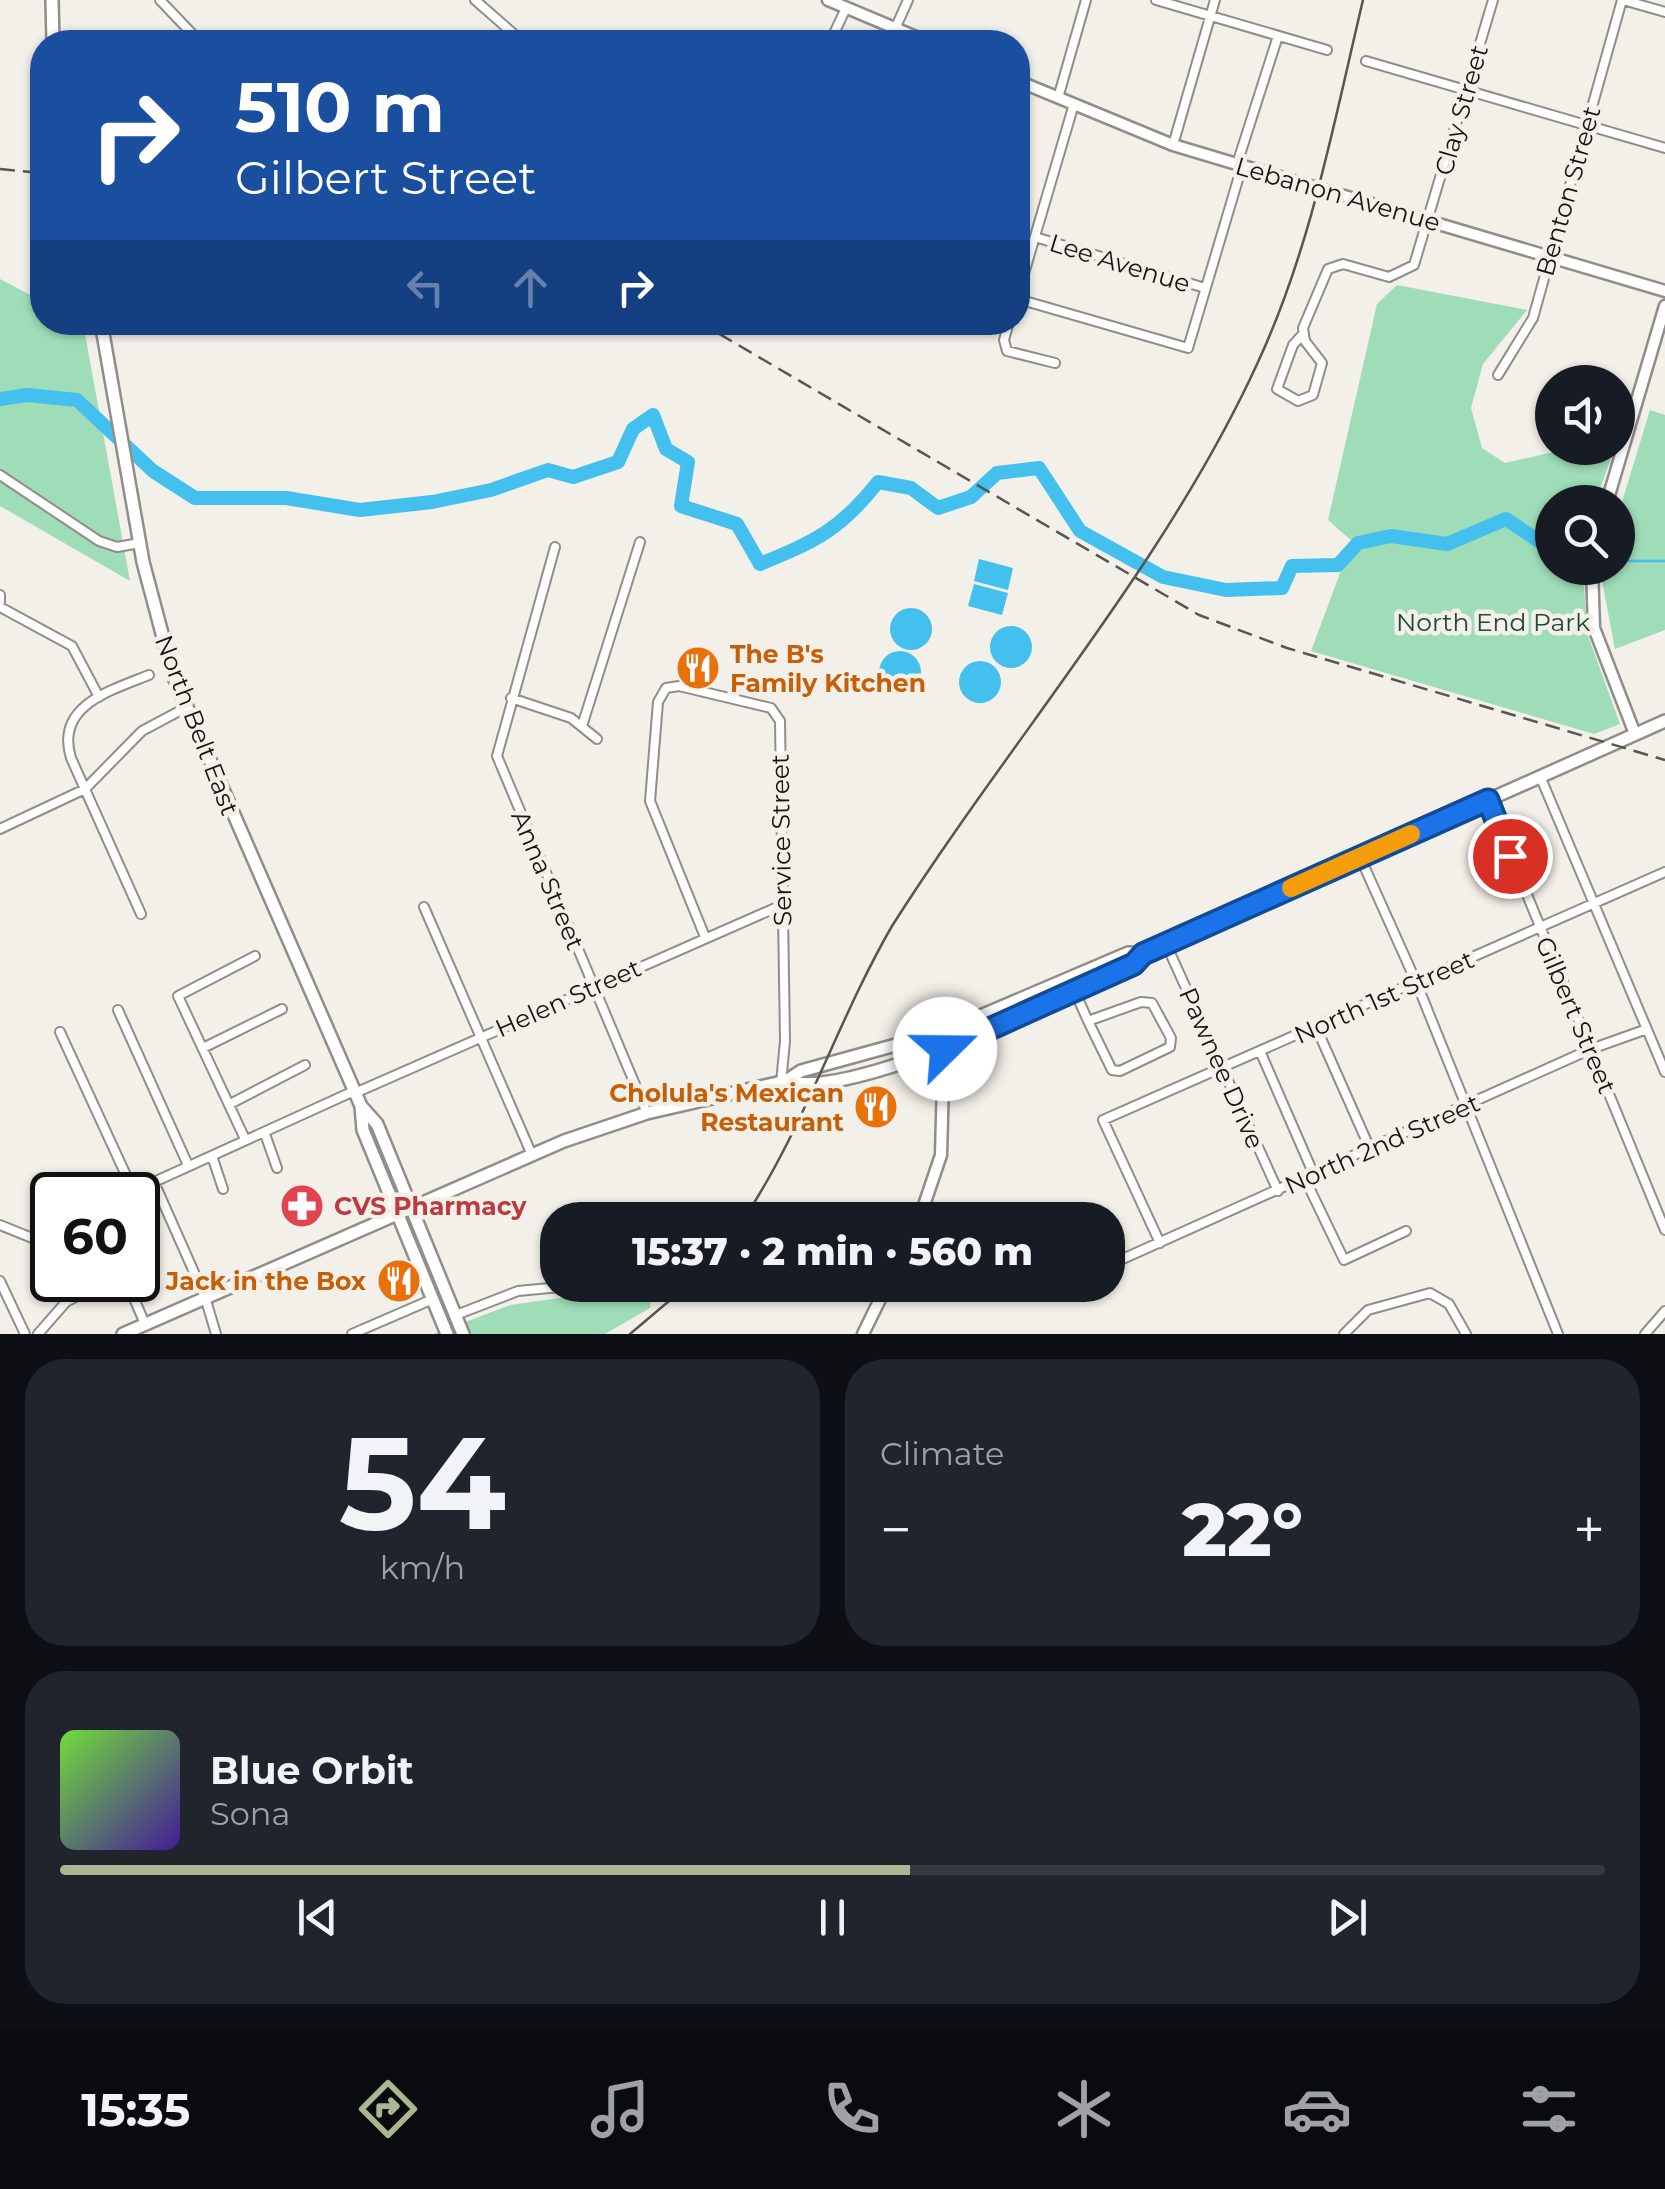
<!DOCTYPE html>
<meta charset="utf-8">
<style>
:root{--surface:#171b24;--page:#20242c;--text:#f1f3f6;--muted:#9ea1a6;--line:#363941;--accent:#abb692}
body{margin:0;font-family:Montserrat,sans-serif;background:var(--page);color:var(--text);height:100vh;display:flex;flex-direction:column;font-size:38px;white-space:nowrap}
*{box-sizing:border-box;margin:0}
p{font-size:32px;color:var(--muted)}
.icon{flex:none;width:55px;height:55px;fill:none;stroke:currentColor;stroke-width:2;stroke-linecap:round;stroke-linejoin:round}
.map{position:relative;height:1334px;overflow:hidden}
.side{display:flex;flex-direction:column;gap:25px;padding:25px;background:#0d0f14;flex:1}
.side>*{flex:none}
.top-card{position:absolute;left:30px;top:30px;width:1000px;height:305px;border-radius:40px;box-shadow:0 2px 8px #0004;background:#1a4fa0;color:#fff;overflow:hidden}
.tools{position:absolute;left:1535px;top:365px;display:grid;gap:20px}
.tools a{display:grid;place-items:center;width:100px;height:100px;border-radius:50%;background:var(--surface);box-shadow:0 2px 8px #0004;font-size:50px}
.speed{position:absolute;left:30px;top:1172px;display:flex;gap:20px;font-size:50px;font-weight:700;text-align:center}
.speed>*{display:grid;place-content:center;width:130px;height:130px;border-radius:50%;background:var(--surface);box-shadow:0 2px 8px #0004;line-height:1}
.speed .limit{border:5px solid #111;border-radius:15px;background:#fff;color:#111}
.pin{position:absolute;display:grid;place-items:center;width:85px;height:85px;color:#fff;margin:-42px;border:5px solid #fff;border-radius:50%;box-shadow:0 2px 10px #0007}
.me{position:absolute;width:110px;margin:-55px;rotate:68deg;stroke-linejoin:round;filter:drop-shadow(0 0 8px #0008)}
.turn{display:flex;align-items:center;gap:35px;height:210px;padding:0 40px;font-size:45px}
.turn .icon{width:130px;height:130px;stroke-width:2.5}
.turn b{display:block;font-size:70px;line-height:85px}
.lanes{display:flex;align-items:center;height:95px;padding:0 40px;background:#0003;justify-content:center;gap:50px;direction:ltr}
.lanes .off{opacity:.35}
.big{font-size:75px;font-weight:800;line-height:1.1}
.side .tile{flex:1;display:flex;flex-direction:column;justify-content:center;gap:15px;min-width:0;padding:0 35px;border-radius:40px;background:var(--page)}
.side .dial{align-items:center;gap:0}
.dial b{font-size:130px;line-height:1}
.song{display:flex;align-items:center;gap:30px}
.cover{width:120px;height:120px;border-radius:15px;background:linear-gradient(135deg,hsl(100 70% 55%),hsl(260 70% 35%))}
.played{height:10px;border-radius:5px;background:linear-gradient(90deg,var(--accent) 55%,var(--line) 55%)}
.keys{display:flex;justify-content:space-around;direction:ltr}
.heat{display:flex;justify-content:space-between;align-items:center;font-size:55px;direction:ltr}
.side .tiles{flex:1;display:grid;gap:25px;grid-template-columns:1fr 1fr}
.tile:last-child{grid-column:span 2}
.trip{position:absolute;left:540px;top:1202px;width:585px;height:100px;border-radius:40px;background:var(--surface);box-shadow:0 2px 8px #0004;font-weight:800;line-height:100px;text-align:center}
.tab-bar{display:flex;height:160px;justify-content:space-around;align-items:center;background:#090b0e;color:var(--muted)}
.tab-bar .icon{width:70px;height:70px}
.tab-bar .selected{color:var(--accent)}
.tab-bar b{font-size:45px;color:var(--text)}
.map>svg:first-child{display:block}
</style>
<div class="map">
<svg width="1665" height="1334" viewBox="0 0 1665 1334">
<rect width="100%" height="100%" fill="#f3efe9"/>
<!-- green -->
<path fill="#9eddb8" d="M0,279L42,301V322L83,323L130,581L0,506Z
M1397,285L1527,310L1483,364L1471,408L1482,448L1505,463L1571,448H1615L1595,502H1552V568H1583L1587,633L1620,724L1594,734L1311,651L1352,541L1328,520L1377,304Z
M1650,410L1665,415V630L1615,649L1600,570L1618,568V515Z
M652,1285L650,1308L605,1334H434L510,1305Z"/>
<!-- water -->
<path fill="#43c0ed" d="M979,559L1013,568L1008,590L974,581Z
M974,584L1008,593L1002,615L968,606Z
M890 629a21 21 0 1 1 42 0a21 21 0 1 1-42 0Z
M990 647a21 21 0 1 1 42 0a21 21 0 1 1-42 0Z
M879 672a21 21 0 1 1 42 0a21 21 0 1 1-42 0Z
M959 682a21 21 0 1 1 42 0a21 21 0 1 1-42 0Z"/>
<g fill="none" stroke-linecap="round" stroke-linejoin="round">
<!-- stream -->
<path stroke="#43c0ed" stroke-width="2.5" d="M1618,561H1665"/>
<!-- river -->
<path stroke="#43c0ed" stroke-width="14" d="M0,399L27,395L77,400L153,471L195,498H286L360,510L432,502L491,490L548,470L573,477L618,462L633,429L653,415L666,449L688,462L681,506L737,524L760,564C816,541 840,530 878,482L911,488L938,508L971,497L997,473L1039,468L1080,531L1163,577L1226,590L1282,588L1292,566L1338,565L1358,543L1391,536L1447,544L1506,519L1552,550"/>
<defs>
<path id="street" d="M160,0L200,42
M475,0L523,42
M1156,0L1327,50
M1623,0L1665,12
M895,29L908,0
M830,42L846,8
M1366,61L1665,148
M1058,98L1086,0
M1173,145L1215,0
M1237,164L1278,36
M1035,237L1205,288
M1018,294L1074,104
M1018,299L1188,348L1242,166
M1009,322L1004,340L1007,351L1055,363
M1303,334L1293,345L1277,389L1298,401L1313,395L1322,363L1305,341L1303,328L1328,269L1343,264L1389,277L1414,265L1493,0
M1498,375L1533,318L1622,0
M0,475L99,541L117,547L140,543
M555,547L497,756L647,1113
M0,595V602
M0,607L72,646L99,697
M511,698L571,718L597,739
M582,726L640,542
M1540,776L1665,1072
M1488,800L1665,1230
M0,829L85,789L142,731L185,708
M1360,857L1417,984L1558,1334
M424,907L532,1155
M141,914L71,758C55,706 109,691 149,675
M705,937L650,801L658,702L666,688L679,686L771,708L780,721L785,1041L781,1083
M1166,944L1278,1191
M1075,992L1088,1021
M1141,1002L1152,1003L1171,1038L1170,1047L1120,1071L1112,1070L1088,1021Z
M118,1010L188,1165
M1316,1027L1371,1151
M60,1032L131,1186L154,1182L205,1297L216,1334
M203,1048L282,1009
M1260,1051L1314,1175
M355,1093L782,905
M230,1104L305,1065
M265,1134L277,1168
M245,1139L178,996L255,956
M212,1156L223,1189
M1306,1181L1344,1260L1406,1231
M154,1182L354,1091
M0,1225L52,1246
M1160,1243L1103,1120L1665,872
M1118,1261L1591,1049L1647,1029
M126,1280L145,1324
M0,1281L25,1334
M456,1315L518,1291L571,1286
M38,1334L66,1302L108,1280
M352,1334L433,1299
M1344,1334L1368,1310L1430,1293L1449,1304L1466,1334
M1645,1334L1665,1311"/>
<path id="secondary" d="M828,0L928,42
M1018,81L1173,145L1260,171
M1388,209L1665,291
M1607,502L1665,306
M1592,568L1594,628L1635,734
M919,1220L941,1155L944,1043
M863,1334L887,1285"/>
<path id="primary" d="M52,0L53,42
M101,322L143,562L173,675L361,1106L363,1130L447,1334
M786,1081C849,1102 1069,995 1134,965L1143,954L1665,721
M361,1106L377,1124L463,1334
M123,1334L564,1141L647,1113L786,1081L801,1071L943,1032L1128,953L1143,954"/>
</defs>
<!-- street casing -->
<use href="#street" stroke="#918d88" stroke-width="12"/>
<!-- secondary casing -->
<use href="#secondary" stroke="#918d88" stroke-width="15"/>
<!-- primary casing -->
<use href="#primary" stroke="#918d88" stroke-width="16"/>
<!-- street -->
<use href="#street" stroke="#fff" stroke-width="8"/>
<!-- secondary -->
<use href="#secondary" stroke="#fff" stroke-width="10"/>
<!-- primary -->
<use href="#primary" stroke="#fff" stroke-width="11"/>
<!-- tram -->
<path stroke="#585552" stroke-width="2.5" d="M743,1220C804,1129 837,1021 892,926C1010,740 1167,562 1258,362C1311,248 1334,122 1363,0
M630,1334L688,1285"/>
<!-- rail -->
<path stroke="#585552" stroke-width="2.5" stroke-dasharray="15 8" stroke-linecap="butt" d="M0,169L42,173
M699,322L1199,615L1287,648L1665,760"/>
<defs>
<path id="secondary-bridge" d="M1260,171L1388,209"/>
</defs>
<!-- secondary-bridge casing -->
<use href="#secondary-bridge" stroke="#918d88" stroke-width="15" stroke-linecap="butt"/>
<!-- secondary-bridge -->
<use href="#secondary-bridge" stroke="#fff" stroke-width="10"/>
</g>
<g fill="none" stroke-linecap="round" stroke-linejoin="round">
<defs>
<path id="route" d="M945,1049L1134,964L1143,954L1488,800L1510,856"/>
</defs>
<!-- route casing -->
<use href="#route" stroke="#114b97" stroke-width="25"/>
<!-- route -->
<use href="#route" stroke="#1a73e8" stroke-width="18"/>
<!-- slow -->
<path stroke="#f59e0b" stroke-width="18" d="M1291,888L1411,834"/>
</g>
<!-- icons -->
<defs>
<symbol id="restaurant-disc" viewBox="-11 -11 22 22"><circle r="9.5" fill="#e8710a" stroke="#f3efe9"/><path d="M-5-6h1v4h1v-4h1v4h1v-4h1v5L-1.5 .5V6h-2V.5L-5-1ZM5-6V6H3V1.5H1.5Q1.5-4 5-6Z" fill="#fff"/></symbol>
<symbol id="pharmacy-disc" viewBox="-11 -11 22 22"><circle r="9.5" fill="#e0444e" stroke="#f3efe9"/><path d="M-2-6h4v4h4v4h-4v4h-4v-4h-4v-4h4Z" fill="#fff"/></symbol>
</defs>
<g fill-rule="evenodd">
<use href="#restaurant-disc" x="673" y="643" width="50" height="50"/>
<use href="#restaurant-disc" x="851" y="1082" width="50" height="50"/>
<use href="#pharmacy-disc" x="277" y="1181" width="50" height="50"/>
<use href="#restaurant-disc" x="374" y="1256" width="50" height="50"/>
</g>
<g text-anchor="middle" stroke-width="9" stroke-linejoin="round" paint-order="stroke">
<!-- street labels -->
<g font-size="25" fill="#161412" stroke="#f3efe9">
<text transform="translate(1461 110) rotate(-74)" y="9">Clay Street</text>
<text transform="translate(1568 191) rotate(-74)" y="9">Benton Street</text>
<text transform="translate(1338 194) rotate(16)" y="9">Lebanon Avenue</text>
<text transform="translate(1120 263) rotate(17)" y="9">Lee Avenue</text>
<text transform="translate(197 725) rotate(69)" y="9">North Belt East</text>
<text transform="translate(781 840) rotate(-91)" y="9">Service Street</text>
<text transform="translate(548 880) rotate(67)" y="9">Anna Street</text>
<text transform="translate(1384 997) rotate(-24)" y="9">North 1st Street</text>
<text transform="translate(568 998) rotate(-24)" y="9">Helen Street</text>
<text transform="translate(1576 1015) rotate(67)" y="9">Gilbert Street</text>
<text transform="translate(1222 1068) rotate(66)" y="9">Pawnee Drive</text>
<text transform="translate(1382 1144) rotate(-24)" y="9">North 2nd Street</text>
</g>
<!-- park labels -->
<g font-size="25" fill="#1f4a34" stroke="#f3efe9">
<text x="1493" y="631">North End Park</text>
</g>
<!-- food labels -->
<g font-size="25" font-weight="bold" fill="#c56008" stroke="#f3efe9" text-anchor="end">
<text x="730" y="663" text-anchor="start">The B's<tspan x="730" dy="29">Family Kitchen</tspan></text>
<text x="844" y="1102">Cholula's Mexican<tspan x="844" dy="29">Restaurant</tspan></text>
<text x="366" y="1290">Jack in the Box</text>
</g>
<!-- health labels -->
<g font-size="25" font-weight="bold" fill="#be3a42" stroke="#f3efe9" text-anchor="start">
<text x="334" y="1215">CVS Pharmacy</text>
</g>
</g>
</svg>
<div class="tools">
<a><svg class="icon" aria-label="sound" viewBox="0 0 24 24"><path d="M4 9h4l5-4v14l-5-4H4zM17 9q2 3 0 6"/></svg></a>
<a><svg class="icon" aria-label="search" viewBox="0 0 24 24"><circle cx="10" cy="10" r="6"/><path d="M15 15l6 6"/></svg></a>
</div>
<div class="speed"><div class="limit">60</div></div>
<div class="pin" style="left:1510px;top:856px;background:#d93025"><svg class="icon" aria-label="arrive" viewBox="0 0 24 24"><path d="M6 21V4h12l-3 4 3 4H6"/></svg></div>
<svg class="me" style="left:945px;top:1049px" viewBox="-20 -20 40 40"><circle r="19" fill="#fff"/><path d="M0-13L10 11 0 6-10 11z" fill="#1a73e8"/></svg>
<div class="trip">15:37 · 2 min · 560 m</div>
<div class="top-card">
<div class="turn"><svg class="icon" aria-label="right" viewBox="0 0 24 24"><path d="M7 20v-9h11M14 6l5 5-5 5"/></svg><div><b>510 m</b>Gilbert Street</div></div>
<div class="lanes"><svg class="icon off" aria-label="left" viewBox="0 0 24 24"><path d="M17 20v-9H6M10 6l-5 5 5 5"/></svg><svg class="icon off" aria-label="ahead" viewBox="0 0 24 24"><path d="M12 20V5M6 11l6-6 6 6"/></svg><svg class="icon" aria-label="right" viewBox="0 0 24 24"><path d="M7 20v-9h11M14 6l5 5-5 5"/></svg></div>
</div>
</div>
<section class="side">
<div class="tiles">
<div class="tile dial"><b>54</b><p>km/h</p></div>
<div class="tile"><p>Climate</p>
<div class="heat"><a>−</a><b class="big">22°</b><a>+</a></div>
</div>
<div class="tile">
<div class="song"><i class="cover"></i><div><b>Blue Orbit</b><p>Sona</p></div></div>
<div class="played"></div>
<div class="keys"><svg class="icon" aria-label="previous" viewBox="0 0 24 24"><path d="M18 5L8 12l10 7zM5 5v14"/></svg><svg class="icon" aria-label="pause" viewBox="0 0 24 24"><path d="M8 5v14M16 5v14"/></svg><svg class="icon" aria-label="next" viewBox="0 0 24 24"><path d="M6 5l10 7-10 7zM19 5v14"/></svg></div>
</div>
</div>
</section>
<nav class="tab-bar">
<b>15:35</b>
<svg class="icon selected" aria-label="directions" viewBox="0 0 24 24"><path d="M12 3l9 9-9 9-9-9zM9 14v-3h6M13 9l2 2-2 2"/></svg>
<svg class="icon" aria-label="music" viewBox="0 0 24 24"><path d="M9 18V5l10-2v13"/><circle cx="6" cy="18" r="3"/><circle cx="16" cy="16" r="3"/></svg>
<svg class="icon" aria-label="phone" viewBox="0 0 24 24"><path d="M5 4h4l2 5-3 2q2 4 5 5l2-3 5 2v4C11 20 4 13 5 4z"/></svg>
<svg class="icon" aria-label="climate" viewBox="0 0 24 24"><path d="M12 3v18M4 7l16 10M4 17L20 7"/></svg>
<svg class="icon" aria-label="car" viewBox="0 0 24 24"><path d="M5 17H2v-5l4-1 3-4h7l3 4 3 1v5h-3M9 17h6M6 11h13"/><circle cx="7" cy="17" r="2"/><circle cx="17" cy="17" r="2"/></svg>
<svg class="icon" aria-label="filters" viewBox="0 0 24 24"><path d="M4 7h16M4 17h16"/><circle cx="9" cy="7" r="2"/><circle cx="15" cy="17" r="2"/></svg>
</nav>
